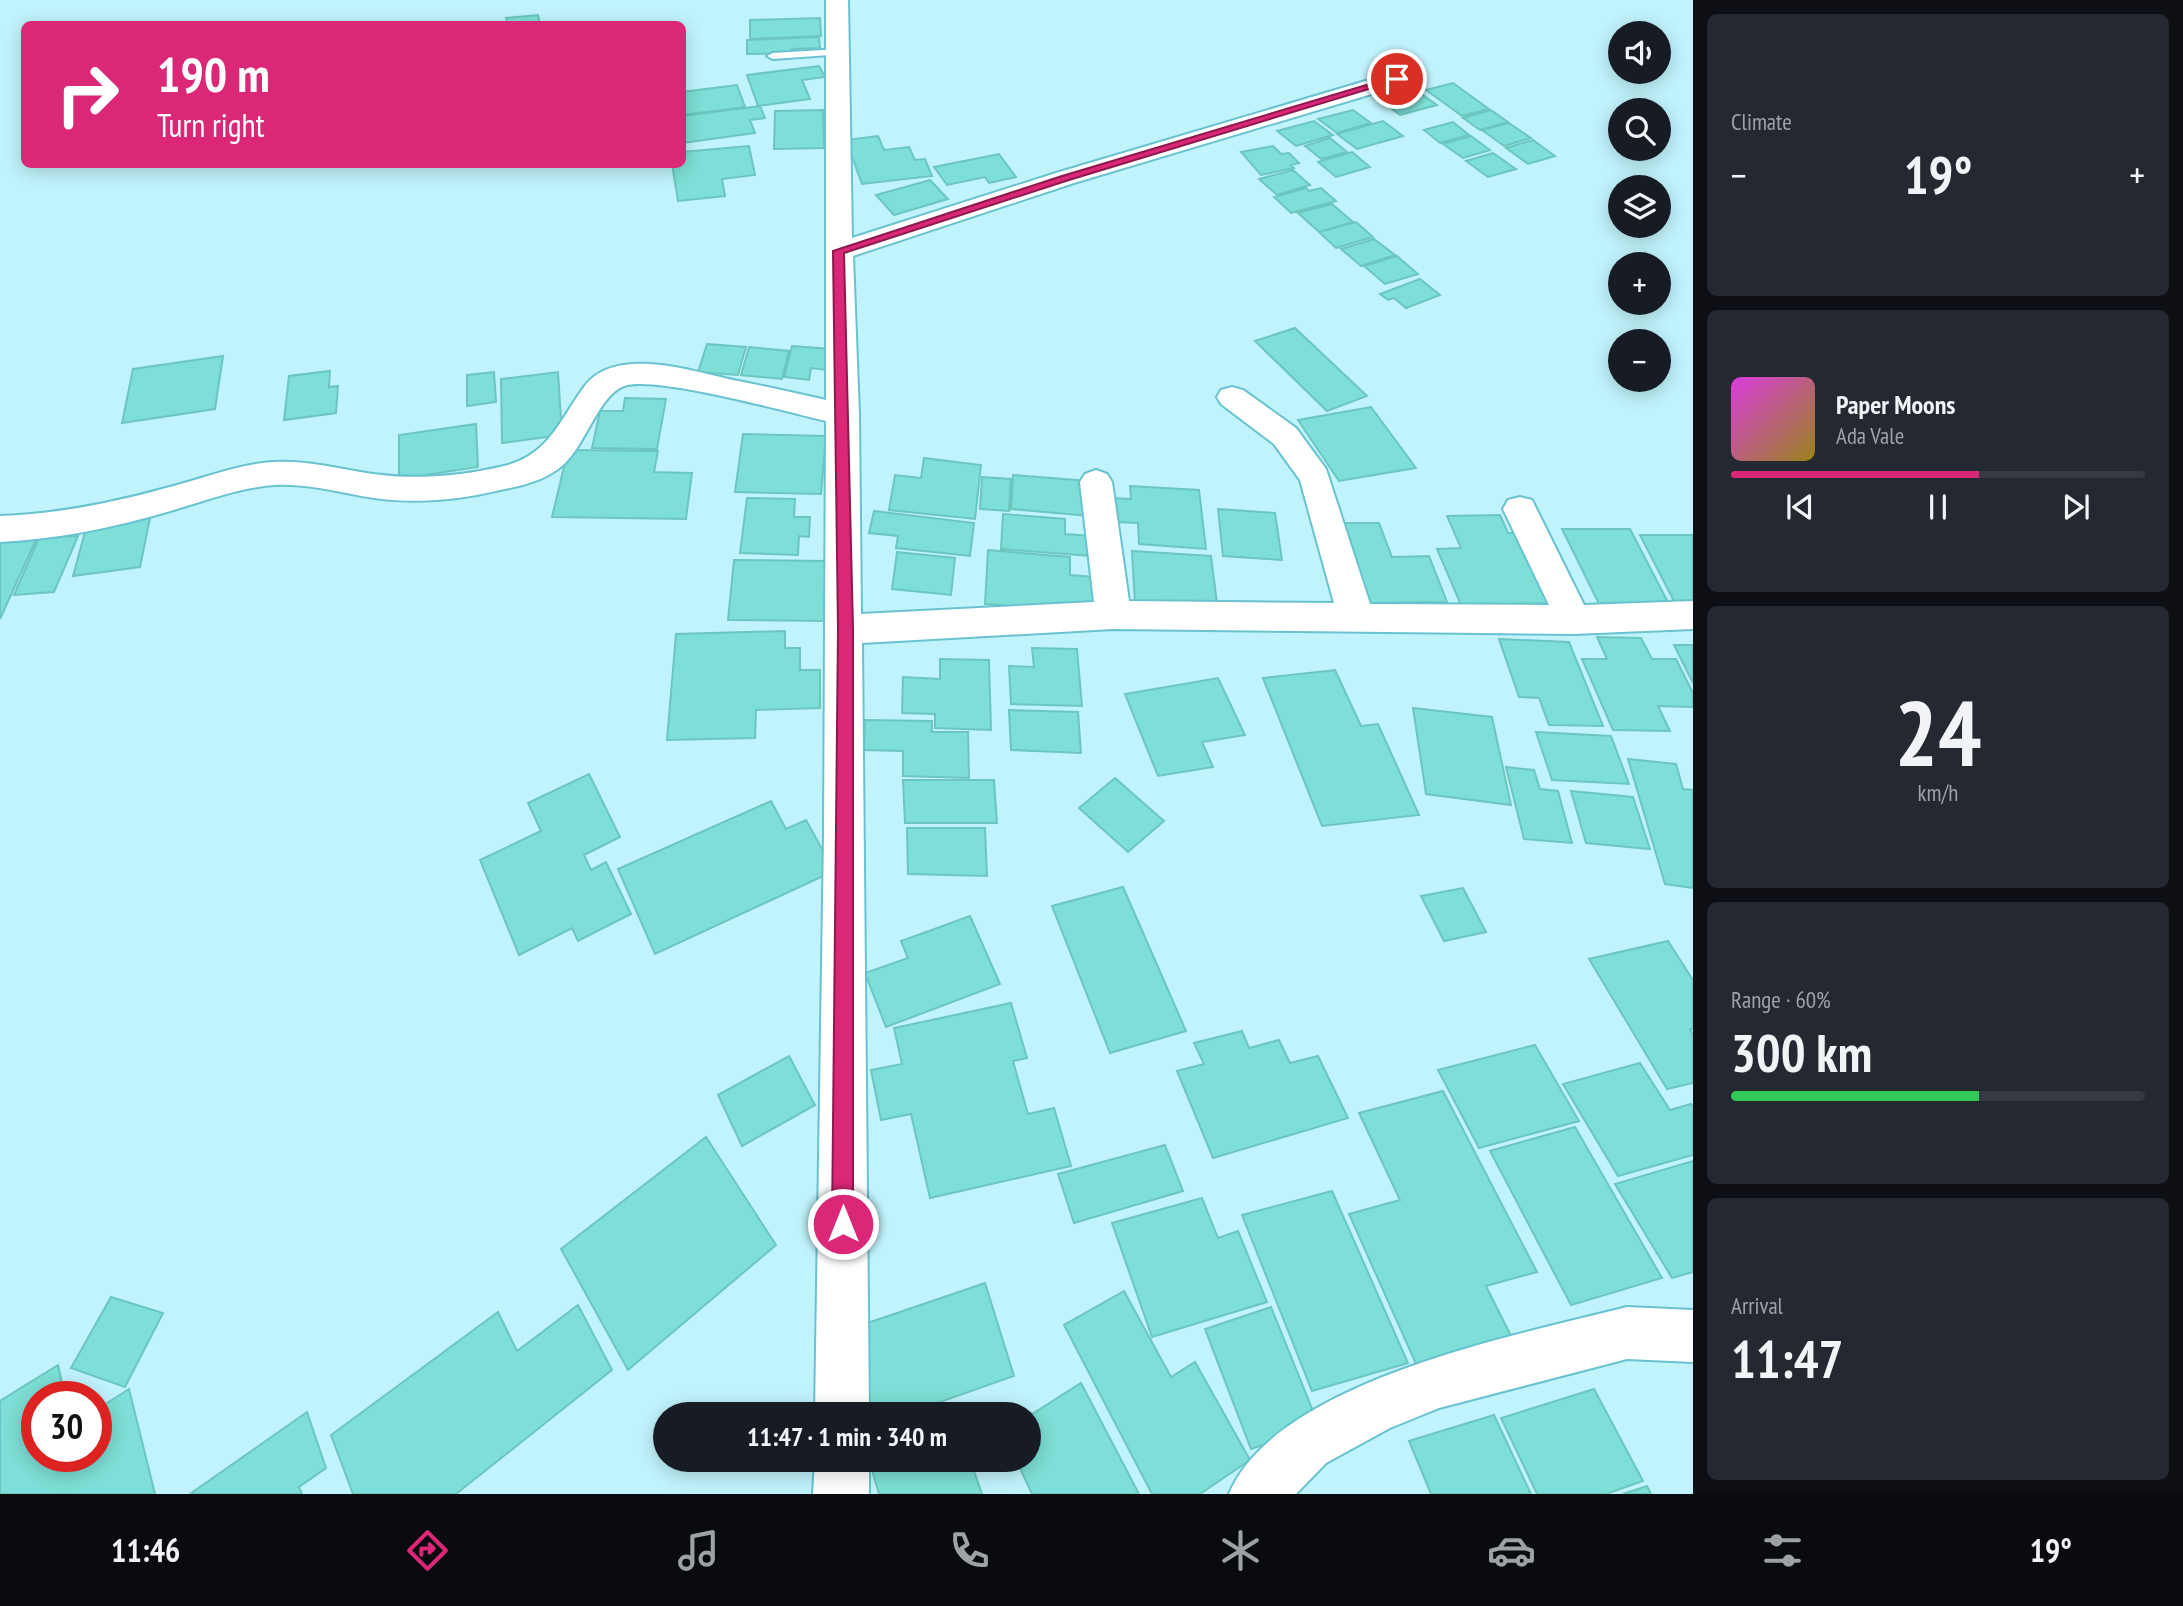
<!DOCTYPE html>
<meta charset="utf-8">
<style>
:root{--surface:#171b24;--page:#242831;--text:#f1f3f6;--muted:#9ea1a6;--line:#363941;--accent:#db2777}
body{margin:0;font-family:"PT Sans Narrow",sans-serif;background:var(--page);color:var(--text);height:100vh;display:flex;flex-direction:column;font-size:26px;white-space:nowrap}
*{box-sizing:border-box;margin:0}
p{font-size:23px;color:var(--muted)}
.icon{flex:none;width:38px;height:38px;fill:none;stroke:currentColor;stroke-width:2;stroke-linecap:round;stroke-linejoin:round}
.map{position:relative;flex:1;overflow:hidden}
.sheet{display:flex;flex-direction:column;gap:14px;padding:14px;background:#0d0f14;width:490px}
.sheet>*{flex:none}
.hud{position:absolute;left:21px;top:21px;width:665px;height:147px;border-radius:10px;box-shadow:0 4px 18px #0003;background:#db2777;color:#fff;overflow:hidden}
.controls{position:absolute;left:1608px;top:21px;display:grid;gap:14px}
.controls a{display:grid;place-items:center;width:63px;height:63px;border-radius:50%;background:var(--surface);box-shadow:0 4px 18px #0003;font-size:35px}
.speed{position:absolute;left:21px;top:1381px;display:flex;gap:14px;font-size:35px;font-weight:700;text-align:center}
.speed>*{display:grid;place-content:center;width:91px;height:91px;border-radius:50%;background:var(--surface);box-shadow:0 4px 18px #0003;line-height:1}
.speed .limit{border:10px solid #d22;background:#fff;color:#111}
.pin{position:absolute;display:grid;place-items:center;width:60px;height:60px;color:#fff;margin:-30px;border:4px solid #fff;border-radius:50%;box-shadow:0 2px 7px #0007}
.me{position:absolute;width:77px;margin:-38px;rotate:0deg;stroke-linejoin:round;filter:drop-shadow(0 0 5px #0008)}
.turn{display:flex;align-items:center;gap:24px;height:147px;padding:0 21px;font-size:32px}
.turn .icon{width:91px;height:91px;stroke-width:2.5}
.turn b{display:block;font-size:49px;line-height:60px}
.big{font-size:52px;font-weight:700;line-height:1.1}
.sheet .card{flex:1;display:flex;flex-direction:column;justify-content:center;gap:10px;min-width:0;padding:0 24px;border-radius:10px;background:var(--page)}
.sheet .dial{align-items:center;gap:0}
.dial b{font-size:91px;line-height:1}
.song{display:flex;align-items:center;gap:21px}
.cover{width:84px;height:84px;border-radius:10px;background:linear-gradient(135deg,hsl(300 70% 55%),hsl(50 70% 35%))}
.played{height:7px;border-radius:4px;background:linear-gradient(90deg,var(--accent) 60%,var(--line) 60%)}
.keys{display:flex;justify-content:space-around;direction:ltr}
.heat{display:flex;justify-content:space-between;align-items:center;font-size:38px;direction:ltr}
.charge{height:10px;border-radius:5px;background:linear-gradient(90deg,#34c759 60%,var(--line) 0)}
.trip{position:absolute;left:653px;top:1402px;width:388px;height:70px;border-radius:35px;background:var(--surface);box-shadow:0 4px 18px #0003;font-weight:700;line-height:70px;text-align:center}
.dock{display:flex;height:112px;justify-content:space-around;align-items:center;background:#090b0e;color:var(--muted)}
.dock .icon{width:49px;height:49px}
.dock .on{color:var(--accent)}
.dock b{font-size:32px;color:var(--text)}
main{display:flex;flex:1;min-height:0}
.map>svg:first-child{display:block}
</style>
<main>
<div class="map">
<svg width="1693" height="1494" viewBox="0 0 1693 1494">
<rect width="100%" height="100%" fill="#c1f3fc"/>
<!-- building -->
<path fill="#7ddfd7" stroke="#6cc6bf" stroke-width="2" d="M538,15L540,24H507L506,18Z
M820,18L821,36L750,39V20Z
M819,37L820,48L792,49L793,53L747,54V40Z
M819,66L825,77L802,80L810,99L758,106L747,75Z
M1453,83L1489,109L1462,116L1426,90Z
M737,85L745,107L682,115V92Z
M1416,90L1437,105L1400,115L1380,100Z
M760,106L765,118L750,120L755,133L682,143V116Z
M823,110L824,148L774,149L775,111Z
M1353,110L1371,123L1337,133L1318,119Z
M1491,110L1508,122L1480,130L1463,118Z
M1314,121L1333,135L1296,146L1277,131Z
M1383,121L1403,136L1357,149L1337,134Z
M1453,122L1469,135L1440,143L1424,130Z
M1509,123L1531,138L1504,146L1482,130Z
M878,136L884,150L909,147L915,160L925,159L932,176L862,184L846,140Z
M1471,136L1490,150L1463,158L1443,144Z
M1330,138L1347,152L1321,159L1305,146Z
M1533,140L1555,156L1528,164L1506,148Z
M749,146L755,175L722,179L725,196L678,201L672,164H682V152Z
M1273,146L1281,154L1289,153L1299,163L1291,165L1294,168L1261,175L1241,152Z
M1352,152L1370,167L1336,177L1318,162Z
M1493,153L1516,169L1488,177L1466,161Z
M999,154L1016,177L989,183L985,177L947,185L934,167Z
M1293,170L1310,185L1277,195L1259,179Z
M930,180L948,199L894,215L876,195Z
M1306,188L1309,191L1321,188L1336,201L1291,213L1274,197Z
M1332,204L1353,222L1319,232L1298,213Z
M1356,222L1373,237L1336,248L1319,232Z
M1374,239L1395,255L1361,266L1341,249Z
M1397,256L1418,274L1385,284L1364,266Z
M1420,279L1440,295L1406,308L1394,298L1388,300L1380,294Z
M1295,328L1367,396L1327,411L1255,341Z
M707,344L746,347L738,375L698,372Z
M792,346L831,349L827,370L811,368L809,380L784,377Z
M749,347L789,351L782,379L741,375Z
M223,356L215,409L122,423L133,369Z
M330,371L329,387L338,386L336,413L284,420L289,376Z
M494,372L496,402L467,406V375Z
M558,372L562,435L502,443L501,379Z
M625,398L666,399L657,449L592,448L600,411H623Z
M1371,407L1416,468L1339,481L1298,420Z
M476,424L478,467L399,479V435Z
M743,434L826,436L821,494L735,492Z
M568,450L658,451L654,472L692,473L686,519L552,517Z
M924,458L981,465L975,519L889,510L895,475L921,478Z
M1013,475L1089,481V516L1011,509Z
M982,477L1011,479L1009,511L980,509Z
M1130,486L1199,490L1206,549L1139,544L1138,523L1114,522L1113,498L1131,499Z
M747,498L795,499L794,517H810L809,537L799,536L798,555L740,553Z
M1218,509L1275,513L1282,560L1223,556Z
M874,511L974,523L970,556L896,548L898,536L869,533Z
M151,513L140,567L73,576L88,521Z
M1003,514L1065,519V534L1091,536V556L1001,549Z
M1500,515L1508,533H1518L1552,603L1461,605L1437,549L1461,548L1447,516Z
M1336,523H1379L1392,557L1429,556L1447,602L1363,603Z
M1562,529H1630L1671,608H1601Z
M40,531L0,619V533Z
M1640,535H1693V609H1678Z
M78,536L54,592L14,595L39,538Z
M988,550L1070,557V575L1094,577L1095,613L985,604Z
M1132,551L1211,556L1218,611L1135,605Z
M897,552L955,558L951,595L892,589Z
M734,560L827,561L825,621L728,620Z
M785,631V648H800V670H820V708L756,710L755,738L667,740L676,634Z
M1597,637L1641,638L1652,659H1676L1693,693V707L1658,706L1670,731L1613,730L1582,659H1607Z
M1499,639L1569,642L1603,726L1549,725L1539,698L1519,697Z
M1674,645H1693V683Z
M1032,648L1077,649L1082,706L1011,704L1009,666L1034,667Z
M940,659L989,660L991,730L935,728V714L902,713L903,677L940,679Z
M1335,670L1361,726L1378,724L1419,815L1322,826L1263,678Z
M1218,678L1245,735L1202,742L1213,767L1158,776L1125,694Z
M1413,708L1492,717L1511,805L1426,794Z
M1009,710L1078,712L1081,753L1011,750Z
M865,720L932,721V732H968L969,778L903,776V751L864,750Z
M1536,732L1611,736L1629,784L1552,780Z
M1628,759L1676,764L1683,789L1693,790V888L1665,884Z
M1506,767L1534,770L1540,789L1558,791L1572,843L1524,839Z
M589,774L620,837L584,855L591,870L606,862L631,914L578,941L572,928L519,955L480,860L541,831L528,803Z
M1115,778L1164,821L1128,852L1079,808Z
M903,780H994L997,823H905Z
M1571,791L1633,797L1650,849L1586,843Z
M771,801L786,829L806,820L834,871L655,954L618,869Z
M907,828H985L987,876L908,874Z
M1123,887L1186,1031L1110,1053L1052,906Z
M1463,888L1486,932L1444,941L1421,896Z
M970,916L1000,984L886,1027L865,973L908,958L901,941Z
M1668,941L1693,980V1029H1690L1693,1035V1083L1667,1089L1589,959Z
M1011,1003L1027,1058L1013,1061L1028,1114L1054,1108L1071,1166L930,1198L911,1114L881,1120L871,1070L902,1064L894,1028Z
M1242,1031L1249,1048L1279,1040L1290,1063L1318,1056L1348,1118L1213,1158L1177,1071L1204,1064L1194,1043Z
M1535,1045L1579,1121L1479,1148L1438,1070Z
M789,1056L815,1105L742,1146L718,1095Z
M1640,1063L1670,1110L1691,1104L1693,1107V1155L1618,1176L1563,1084Z
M1443,1091L1537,1272L1486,1286L1512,1338L1417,1366L1349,1214L1400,1200L1359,1113Z
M1575,1127L1662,1278L1571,1305L1490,1151Z
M706,1137L776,1245L628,1370L561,1249Z
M1165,1145L1183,1191L1074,1223L1058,1174Z
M1693,1161V1272L1672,1278L1615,1184Z
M1332,1191L1408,1363L1312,1391L1242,1215Z
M1202,1198L1218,1238L1238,1231L1267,1302L1152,1337L1112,1223Z
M985,1283L1014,1376L906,1414H871L850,1329Z
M1124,1291L1171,1377L1195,1362L1250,1460L1200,1494H1152L1064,1325Z
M111,1297L163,1313L125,1387L71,1368Z
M578,1305L612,1370L456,1494H353L331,1435L498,1312L517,1351Z
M1271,1307L1319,1426L1251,1449L1205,1329Z
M58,1365L65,1396H37V1456H96V1410L129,1389L155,1494H0V1401Z
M1081,1383L1139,1494H1032L1016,1460H1029V1416Z
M1594,1389L1643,1481L1606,1494H1537L1501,1418Z
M307,1412L326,1468L299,1487L302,1494H190Z
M1494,1415L1531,1494H1431L1409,1441Z
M869,1460H970L982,1494H879Z
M1647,1486L1651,1494H1623Z"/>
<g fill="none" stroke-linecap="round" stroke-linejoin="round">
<defs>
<path id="service" d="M840,49L844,50V54L773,59L767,56L773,53Z"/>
<path id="minor" d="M826,0H848L852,238L1056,173L1389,74H1405L1409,79L1405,84L1074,183L853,256L859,414L861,614L1094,602L1080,482L1085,474L1096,470L1107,474L1112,482L1129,601L1334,603L1300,480L1274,444L1221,404L1217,397L1221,390L1232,387L1243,390L1296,428L1326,469L1370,604L1549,605L1503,509L1508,500L1520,497L1532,500L1584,605L1693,601V629L1574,634L1113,629L862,643L869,1414H815L824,835L826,421C788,412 654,375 624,386C599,395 585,446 563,465C546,480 522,486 500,490C459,500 416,504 374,498C341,493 308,483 274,485C237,488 202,502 167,512C112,528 57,539 0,542V516C57,514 112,503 166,488C202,479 237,464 274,462C307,460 340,469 373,474C417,480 462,476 504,466C548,456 560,420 584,387C614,345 692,371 733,380C764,386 795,393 826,400Z
M1627,1307L1693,1310V1362L1627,1359L1439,1408L1390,1428L1326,1463L1296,1494H1229C1276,1381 1518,1335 1627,1307Z
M815,1460H869V1494H813Z"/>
</defs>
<!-- service casing -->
<use href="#service" stroke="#69c2d0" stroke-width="4"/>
<!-- minor casing -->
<use href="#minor" stroke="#69c2d0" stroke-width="4"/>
<!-- service -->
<use href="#service" fill="#fff" fill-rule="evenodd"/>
<!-- minor -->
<use href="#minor" fill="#fff" fill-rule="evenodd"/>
</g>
<!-- route -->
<path fill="#db2777" stroke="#8e194d" stroke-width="2" d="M1393,77L1402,79L1069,180L844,253L853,629V1224L850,1232L843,1235L835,1232L832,1224L838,629L833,251L1062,176Z"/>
</svg>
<div class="controls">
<a><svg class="icon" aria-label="sound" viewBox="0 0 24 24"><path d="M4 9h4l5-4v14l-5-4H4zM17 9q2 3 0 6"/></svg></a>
<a><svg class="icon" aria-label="search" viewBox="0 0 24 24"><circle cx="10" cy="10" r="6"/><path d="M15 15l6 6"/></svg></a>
<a><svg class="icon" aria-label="layers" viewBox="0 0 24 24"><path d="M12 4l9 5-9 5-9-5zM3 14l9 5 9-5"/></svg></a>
<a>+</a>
<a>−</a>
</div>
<div class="speed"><div class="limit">30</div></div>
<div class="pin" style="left:1397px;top:79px;background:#d93025"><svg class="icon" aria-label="arrive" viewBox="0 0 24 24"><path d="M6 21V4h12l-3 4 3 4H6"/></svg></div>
<svg class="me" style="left:843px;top:1224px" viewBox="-20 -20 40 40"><circle r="17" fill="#db2777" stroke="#fff" stroke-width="3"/><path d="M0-11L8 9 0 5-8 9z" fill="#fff"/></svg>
<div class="trip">11:47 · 1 min · 340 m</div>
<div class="hud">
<div class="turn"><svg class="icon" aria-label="right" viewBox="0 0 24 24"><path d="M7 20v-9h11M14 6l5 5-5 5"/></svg><div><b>190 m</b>Turn right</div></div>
</div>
</div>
<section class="sheet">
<div class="card"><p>Climate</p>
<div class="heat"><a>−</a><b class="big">19°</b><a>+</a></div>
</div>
<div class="card">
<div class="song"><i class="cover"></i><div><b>Paper Moons</b><p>Ada Vale</p></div></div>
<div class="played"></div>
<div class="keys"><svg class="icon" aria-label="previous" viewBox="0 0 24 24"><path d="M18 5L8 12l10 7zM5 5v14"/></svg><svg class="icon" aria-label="pause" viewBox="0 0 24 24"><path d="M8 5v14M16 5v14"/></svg><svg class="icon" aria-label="next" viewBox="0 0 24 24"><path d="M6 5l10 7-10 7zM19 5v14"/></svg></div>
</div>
<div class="card dial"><b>24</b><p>km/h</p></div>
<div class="card"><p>Range · 60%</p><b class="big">300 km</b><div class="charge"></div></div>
<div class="card"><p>Arrival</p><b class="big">11:47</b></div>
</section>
</main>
<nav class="dock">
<b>11:46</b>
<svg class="icon on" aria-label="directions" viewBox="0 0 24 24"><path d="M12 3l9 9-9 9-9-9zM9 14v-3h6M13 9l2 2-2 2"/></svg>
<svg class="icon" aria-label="music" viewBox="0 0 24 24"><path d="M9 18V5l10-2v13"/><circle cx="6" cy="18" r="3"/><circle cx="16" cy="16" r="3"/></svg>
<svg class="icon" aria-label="phone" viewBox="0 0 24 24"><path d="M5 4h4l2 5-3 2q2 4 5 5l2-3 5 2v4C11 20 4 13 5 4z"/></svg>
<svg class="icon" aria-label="climate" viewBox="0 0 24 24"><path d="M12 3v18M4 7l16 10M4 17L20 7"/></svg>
<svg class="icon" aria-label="car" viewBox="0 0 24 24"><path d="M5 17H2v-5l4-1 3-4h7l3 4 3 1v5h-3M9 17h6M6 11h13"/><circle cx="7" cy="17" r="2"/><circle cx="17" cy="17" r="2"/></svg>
<svg class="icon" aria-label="filters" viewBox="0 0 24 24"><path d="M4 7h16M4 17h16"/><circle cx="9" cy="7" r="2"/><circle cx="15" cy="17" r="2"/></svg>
<b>19°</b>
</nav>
